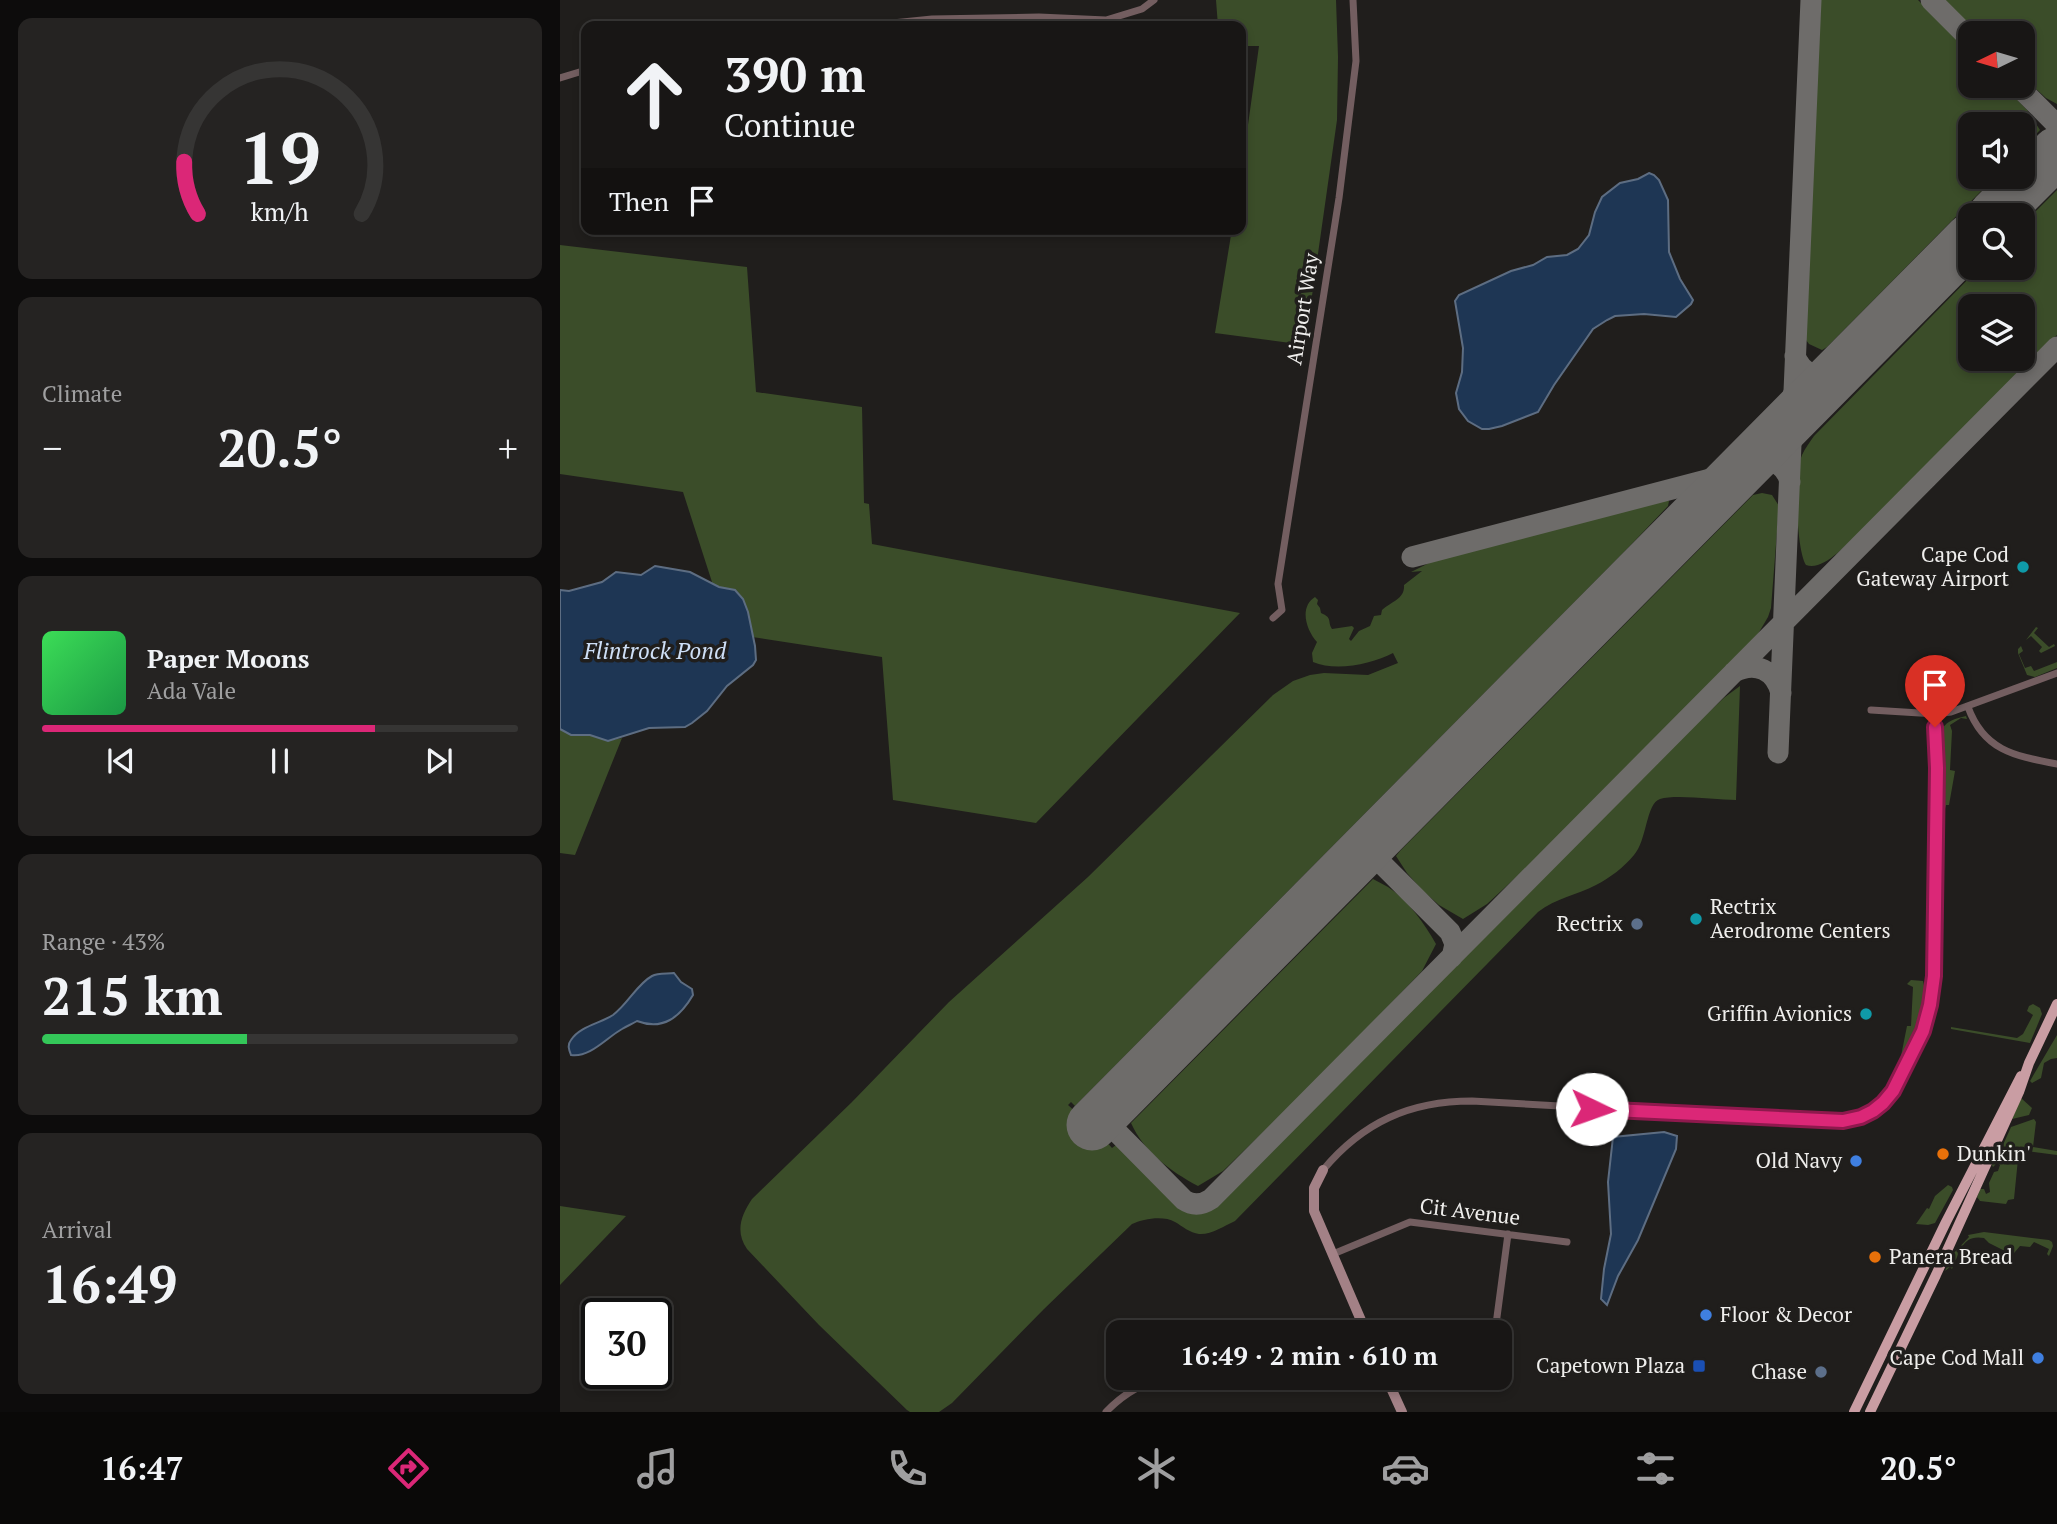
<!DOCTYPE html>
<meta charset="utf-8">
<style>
:root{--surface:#181615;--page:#252322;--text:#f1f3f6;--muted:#9f9fa0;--line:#363534;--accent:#db2777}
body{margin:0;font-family:"PT Serif",serif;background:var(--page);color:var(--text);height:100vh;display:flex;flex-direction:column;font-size:26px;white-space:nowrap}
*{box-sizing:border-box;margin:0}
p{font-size:23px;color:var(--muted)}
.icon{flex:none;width:38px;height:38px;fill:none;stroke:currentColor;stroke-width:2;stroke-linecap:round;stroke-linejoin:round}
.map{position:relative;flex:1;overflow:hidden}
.details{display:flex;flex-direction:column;gap:18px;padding:18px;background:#0d0c0c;width:560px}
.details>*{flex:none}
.banner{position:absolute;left:21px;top:21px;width:665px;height:214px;border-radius:14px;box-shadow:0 4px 10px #0003,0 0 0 2px var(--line);background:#181615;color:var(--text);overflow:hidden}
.needle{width:46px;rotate:265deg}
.controls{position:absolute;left:1398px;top:21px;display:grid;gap:14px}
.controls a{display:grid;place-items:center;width:77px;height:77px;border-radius:14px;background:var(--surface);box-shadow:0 4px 10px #0003,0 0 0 2px var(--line);font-size:35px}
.speed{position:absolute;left:21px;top:1298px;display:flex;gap:14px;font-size:35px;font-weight:700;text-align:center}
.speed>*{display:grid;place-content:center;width:91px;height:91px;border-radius:50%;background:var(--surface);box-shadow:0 4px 10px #0003,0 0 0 2px var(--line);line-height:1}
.speed .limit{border:4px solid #111;border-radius:10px;background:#fff;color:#111}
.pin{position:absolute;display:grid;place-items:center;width:60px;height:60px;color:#fff;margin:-72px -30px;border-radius:50% 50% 50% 0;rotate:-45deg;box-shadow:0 0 7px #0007}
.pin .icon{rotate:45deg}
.me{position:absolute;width:77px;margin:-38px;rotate:93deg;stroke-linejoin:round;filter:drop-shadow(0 0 5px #0008)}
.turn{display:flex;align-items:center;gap:24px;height:147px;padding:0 28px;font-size:32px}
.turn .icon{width:91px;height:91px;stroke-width:2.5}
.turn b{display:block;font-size:49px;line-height:60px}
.then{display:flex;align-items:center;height:66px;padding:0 28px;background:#0003;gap:14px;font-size:26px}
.big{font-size:52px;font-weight:600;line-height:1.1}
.details .tile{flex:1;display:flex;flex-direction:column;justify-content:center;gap:10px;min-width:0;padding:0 24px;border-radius:14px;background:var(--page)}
.details .dial{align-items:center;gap:0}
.dial svg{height:182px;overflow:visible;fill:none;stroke:var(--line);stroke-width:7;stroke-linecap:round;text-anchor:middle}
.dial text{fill:var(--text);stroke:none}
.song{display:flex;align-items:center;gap:21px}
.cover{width:84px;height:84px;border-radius:10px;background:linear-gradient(135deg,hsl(130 70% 55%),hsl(140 70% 35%))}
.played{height:7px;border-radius:4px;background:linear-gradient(90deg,var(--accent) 70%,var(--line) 70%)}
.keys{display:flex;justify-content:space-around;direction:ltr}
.heat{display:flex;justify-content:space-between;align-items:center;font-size:38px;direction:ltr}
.charge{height:10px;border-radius:5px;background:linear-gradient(90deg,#34c759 43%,var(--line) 0)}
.trip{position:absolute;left:546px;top:1320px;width:406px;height:70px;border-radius:14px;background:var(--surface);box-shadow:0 4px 10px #0003,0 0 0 2px var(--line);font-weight:600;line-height:70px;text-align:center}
.tab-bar{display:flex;height:112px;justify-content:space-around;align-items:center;background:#0a0908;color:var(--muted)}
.tab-bar .icon{width:49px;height:49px}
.tab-bar .active{color:var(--accent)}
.tab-bar b{font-size:32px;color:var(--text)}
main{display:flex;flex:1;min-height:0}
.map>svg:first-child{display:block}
</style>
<main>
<section class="details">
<div class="tile dial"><svg viewBox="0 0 100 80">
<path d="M14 69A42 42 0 1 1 86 69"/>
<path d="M14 69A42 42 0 0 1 8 46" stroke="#db2777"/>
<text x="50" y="56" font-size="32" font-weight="700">19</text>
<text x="50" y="72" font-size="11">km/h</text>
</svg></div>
<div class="tile"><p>Climate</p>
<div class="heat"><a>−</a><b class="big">20.5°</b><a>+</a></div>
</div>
<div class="tile">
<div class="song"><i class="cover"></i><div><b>Paper Moons</b><p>Ada Vale</p></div></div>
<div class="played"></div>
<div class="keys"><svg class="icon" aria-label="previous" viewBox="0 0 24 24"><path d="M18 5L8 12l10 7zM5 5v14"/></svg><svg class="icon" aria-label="pause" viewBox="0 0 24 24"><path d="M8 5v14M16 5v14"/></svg><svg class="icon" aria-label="next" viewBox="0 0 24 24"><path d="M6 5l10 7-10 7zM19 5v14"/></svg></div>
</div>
<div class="tile"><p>Range · 43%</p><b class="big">215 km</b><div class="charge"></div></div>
<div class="tile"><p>Arrival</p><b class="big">16:49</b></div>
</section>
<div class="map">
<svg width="1497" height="1412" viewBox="0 0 1497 1412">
<rect width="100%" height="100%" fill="#201e1c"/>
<!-- green -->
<path fill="#3b4d29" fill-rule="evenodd" d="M656,0H776L778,57L777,120L745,345L655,333L672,229H681V175L699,46H681V26H658Z
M1261,0H1358L1410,52V86H1444L1467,110L1480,130L1463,148V124H1410V177H1435L1267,347L1262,350L1249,344L1246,340L1245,327Z
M1384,0H1497V104L1486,98L1463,77V33H1417Z
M1497,190V335L1298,534C1285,545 1264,571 1246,565C1236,549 1234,472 1242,455C1245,448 1250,442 1254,436L1419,268H1463V224ZM1410,306H1463V359H1410Z
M0,245L187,267L196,392L302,407L304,503L309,504L312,544L680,613L476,823L333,800L322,657L166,633L152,582L123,492L0,474Z
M1202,493L1212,495L1219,506L1211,608L1208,617L1198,634L1165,670L977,858L927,904L903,919L879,905L862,890L847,873L836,856L840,851L1193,495Z
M1106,500L1109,501L1108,506L1064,552L515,1106L511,1102L508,1105L518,1114L520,1113L544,1136L543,1138L552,1148L556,1145L619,1207L633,1213L650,1211L1124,735L1165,697L1180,686L1176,800C1157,800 1116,794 1100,799C1086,803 1087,841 1074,855C1064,867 1050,878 1036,885C1017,895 996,898 978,912L675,1221C664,1226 651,1235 639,1234C630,1233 622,1226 615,1222C603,1215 583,1219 572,1224L484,1309L392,1403L379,1412H350L347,1410L259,1325L187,1249C175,1232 181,1215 192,1199L292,1102L389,1002L528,877L713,695L733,681L750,675L764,673L808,675L838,663L833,653C812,664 776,672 753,662L752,653L757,642C746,630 739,607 755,597L758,600L757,604L760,608L761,613C773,618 767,621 772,629L792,626L794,628L789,639L791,641L799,631L810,626L814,616L821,615L822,610C832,601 845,599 844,585L862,571L851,572L873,561Z
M1476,627L1478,628L1474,633L1489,647L1494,644L1495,646L1481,653L1479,651L1482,647L1471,636L1466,640Z
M1461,646L1463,651L1459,654L1465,668L1471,666L1474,671L1497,662V668L1475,677L1467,675L1458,653V649Z
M1406,716L1407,719L1401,718L1390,725L1392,731L1390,770L1395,771L1389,805H1386L1384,813L1381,808L1383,756L1382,729C1388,720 1395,719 1406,716Z
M0,729L11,735H30L48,741L62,738L15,855L0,853Z
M813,879C818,882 823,884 828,887C849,901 864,923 876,944L862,971L769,1068L663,1171L638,1186C610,1171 584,1152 571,1123Z
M1351,980L1363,981C1370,1004 1349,1040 1340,1061L1347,1026H1351L1353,987L1347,984Z
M1473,1004L1480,1008L1482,1014L1470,1043L1391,1029V1027L1457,1038L1463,1034L1473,1015L1467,1011L1469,1006Z
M1497,1035V1058L1491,1059L1484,1063L1481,1078L1472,1083L1470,1081Z
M1461,1098L1472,1108L1469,1115L1452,1119Z
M1474,1119L1476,1122L1473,1147L1497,1151V1155L1443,1148V1145L1451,1127Z
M1440,1156L1458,1159L1454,1199L1448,1200L1446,1204L1420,1201L1417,1197L1420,1189H1424L1426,1194L1430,1192L1429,1183L1434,1172L1438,1171L1440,1165L1437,1163L1433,1167L1432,1165L1434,1158Z
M1388,1185L1392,1187L1393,1190L1375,1223L1368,1225L1356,1224L1367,1208L1369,1209L1375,1196Z
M0,1206L66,1216L0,1285Z
M1424,1232L1489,1240L1492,1242L1493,1246L1489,1256L1487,1254L1489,1249L1474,1242L1470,1247L1460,1246L1449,1259L1448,1258L1449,1253L1429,1243L1424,1238C1402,1234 1400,1252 1392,1269L1390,1267L1385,1271L1393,1254L1409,1237L1408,1235Z"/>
<!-- water -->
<path fill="#1e3654" stroke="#5d6d82" stroke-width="2" d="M1089,173L1094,175L1099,180L1108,200L1109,252L1120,279L1133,300L1131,304L1116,317L1084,314L1055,316L1047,320L1033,329L994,385L978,412L942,426L929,429H922L908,421L899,409L896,393L902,372L903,348L895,301L899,295L951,271L973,265L987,257L1007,255L1018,249L1029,235L1035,212L1042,197L1060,183L1078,179Z
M95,566L130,572L159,587L175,590L183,599L188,612L195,646L196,660L193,665L167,686L147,711L132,723L125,727L89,728L48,741L30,735H11L0,729V590L9,591L42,582L56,572L81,575Z
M114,973L121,982L132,989L133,995C120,1017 103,1031 77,1021C72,1024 67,1026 62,1029C46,1038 30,1058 11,1055C9,1050 7,1045 11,1040C20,1026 41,1023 53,1015C68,1004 77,984 92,976C98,973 108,974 114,973Z
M1104,1132L1117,1136L1116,1149L1078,1240L1058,1276L1047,1305L1041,1299L1044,1269L1051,1234L1048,1182L1053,1137Z"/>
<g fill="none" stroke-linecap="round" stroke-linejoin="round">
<!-- taxiway -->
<path stroke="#6e6c6a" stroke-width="21" d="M1371,0L1410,39
M1458,86L1497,125
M1495,154L1497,151
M1235,356C1243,376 1258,378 1278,373
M1219,433L1228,413L1234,391L1251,0
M1185,467C1204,459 1224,458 1230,482
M852,557L1181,471
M1174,672C1196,661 1215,670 1221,693
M1218,753L1231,444L1236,425L1249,402
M820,862C814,851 816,844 821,833
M791,863L808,858L820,862L890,932L895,944L892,957
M541,1116L624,1200C633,1206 642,1205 651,1199L1497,347"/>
<!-- runway -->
<path stroke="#6e6c6a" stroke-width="51" d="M1434,215L1497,152
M532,1125L1410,239"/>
<!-- street -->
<path stroke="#735e60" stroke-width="7" d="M303,26L372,19L479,17L546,20L582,9L594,0
M0,78L26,70
M713,618L722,610L718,584L779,198L796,61L793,0
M1408,707C1424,751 1455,756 1497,764
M1311,710L1376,714L1391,712L1497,673
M763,1170C803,1122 850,1101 912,1101L1271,1121C1317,1121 1332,1095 1350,1058C1360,1036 1368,1015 1373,991L1376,714
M773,1254L850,1222L1007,1242
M935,1332L948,1234
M645,1377C691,1384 722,1393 768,1377
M546,1412C563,1394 581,1383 606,1377"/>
<!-- secondary -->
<path stroke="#a38186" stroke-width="10" d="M763,1170L754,1188V1211L806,1332
M826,1377L842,1412"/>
<!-- primary -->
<path stroke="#c99da3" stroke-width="10" d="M1294,1412L1386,1222L1461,1076
M1310,1412L1376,1275L1459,1092L1469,1063L1497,1004"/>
</g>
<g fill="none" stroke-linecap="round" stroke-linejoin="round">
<defs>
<path id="route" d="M1032,1109L1283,1121L1301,1117L1313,1111L1323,1103L1333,1091L1363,1031L1370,1005L1374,976L1377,768L1375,727"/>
</defs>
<!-- route casing -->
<use href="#route" stroke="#8e194d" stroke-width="18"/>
<!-- route -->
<use href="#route" stroke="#db2777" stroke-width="12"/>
</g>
<!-- markers -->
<g fill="#0f9aa8" stroke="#201e1c" stroke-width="2.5">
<circle cx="1463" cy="567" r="7"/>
<circle cx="1136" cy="919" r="7"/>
<circle cx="1306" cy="1014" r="7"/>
</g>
<g fill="#5c6f8a" stroke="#201e1c" stroke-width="2.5">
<circle cx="1077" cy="924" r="7"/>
<circle cx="1261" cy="1372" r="7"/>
</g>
<g fill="#e8710a" stroke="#201e1c" stroke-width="2.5">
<circle cx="1383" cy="1154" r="7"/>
<circle cx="1315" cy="1257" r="7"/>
</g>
<g fill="#3f7fe0" stroke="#201e1c" stroke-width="2.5">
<circle cx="1296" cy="1161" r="7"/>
<circle cx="1146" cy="1315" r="7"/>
<circle cx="1478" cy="1358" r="7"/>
</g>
<rect fill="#1a4fb4" stroke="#201e1c" stroke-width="2.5" x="1132" y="1359" width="14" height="14" rx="3.5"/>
<g text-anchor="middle" stroke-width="7" stroke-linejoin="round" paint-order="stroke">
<!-- street labels -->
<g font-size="21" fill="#efeeec" stroke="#201e1c">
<text transform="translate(743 309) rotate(-81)" y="7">Airport Way</text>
<text transform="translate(910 1212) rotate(7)" y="7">Cit Avenue</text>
</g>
<!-- poi labels -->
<g font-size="21" fill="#efeeec" stroke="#201e1c" text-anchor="end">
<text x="1449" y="562">Cape Cod<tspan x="1449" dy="24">Gateway Airport</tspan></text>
<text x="1150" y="914" text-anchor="start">Rectrix<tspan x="1150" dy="24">Aerodrome Centers</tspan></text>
<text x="1063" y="931">Rectrix</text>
<text x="1292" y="1021">Griffin Avionics</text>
<text x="1397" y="1161" text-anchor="start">Dunkin'</text>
<text x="1282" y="1168">Old Navy</text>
<text x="1329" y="1264" text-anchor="start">Panera Bread</text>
<text x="1160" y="1322" text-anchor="start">Floor &amp; Decor</text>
<text x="1464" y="1365">Cape Cod Mall</text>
<text x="1125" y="1373">Capetown Plaza</text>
<text x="1247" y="1379">Chase</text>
</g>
<!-- water labels -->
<g font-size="23" font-style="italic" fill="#cedff6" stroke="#201e1c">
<text x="95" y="659">Flintrock Pond</text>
</g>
</g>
</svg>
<div class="controls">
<a><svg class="needle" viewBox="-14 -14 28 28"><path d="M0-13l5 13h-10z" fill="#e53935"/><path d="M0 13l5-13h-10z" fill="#9f9fa0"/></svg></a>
<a><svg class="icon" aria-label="sound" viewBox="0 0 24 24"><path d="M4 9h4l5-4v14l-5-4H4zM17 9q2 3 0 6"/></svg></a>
<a><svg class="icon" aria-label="search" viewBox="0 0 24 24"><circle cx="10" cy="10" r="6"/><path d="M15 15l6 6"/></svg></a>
<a><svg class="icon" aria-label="layers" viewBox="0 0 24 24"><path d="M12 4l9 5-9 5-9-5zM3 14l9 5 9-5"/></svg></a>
</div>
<div class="speed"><div class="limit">30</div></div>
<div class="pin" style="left:1375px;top:727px;background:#d93025"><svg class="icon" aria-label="arrive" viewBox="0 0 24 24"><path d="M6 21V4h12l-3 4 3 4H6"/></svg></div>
<svg class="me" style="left:1032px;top:1109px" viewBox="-20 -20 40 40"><circle r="19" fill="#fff"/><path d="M0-13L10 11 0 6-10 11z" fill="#db2777"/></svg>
<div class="trip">16:49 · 2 min · 610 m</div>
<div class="banner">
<div class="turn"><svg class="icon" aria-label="ahead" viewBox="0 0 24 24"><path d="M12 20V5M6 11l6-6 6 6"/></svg><div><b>390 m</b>Continue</div></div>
<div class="then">Then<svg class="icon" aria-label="arrive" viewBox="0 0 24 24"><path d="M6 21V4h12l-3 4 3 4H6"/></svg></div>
</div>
</div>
</main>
<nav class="tab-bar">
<b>16:47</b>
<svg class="icon active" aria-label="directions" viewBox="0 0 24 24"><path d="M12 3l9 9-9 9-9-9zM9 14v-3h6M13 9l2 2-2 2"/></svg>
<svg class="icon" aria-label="music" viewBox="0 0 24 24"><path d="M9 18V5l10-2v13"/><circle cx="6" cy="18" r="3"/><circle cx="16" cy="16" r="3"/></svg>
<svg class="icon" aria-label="phone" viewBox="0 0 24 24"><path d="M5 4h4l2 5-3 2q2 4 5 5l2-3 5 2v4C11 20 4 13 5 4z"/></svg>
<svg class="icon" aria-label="climate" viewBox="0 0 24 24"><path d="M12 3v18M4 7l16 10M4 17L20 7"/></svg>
<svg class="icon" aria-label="car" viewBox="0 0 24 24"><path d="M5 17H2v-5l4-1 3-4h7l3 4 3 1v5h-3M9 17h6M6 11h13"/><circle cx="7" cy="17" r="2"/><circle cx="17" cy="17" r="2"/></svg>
<svg class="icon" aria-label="filters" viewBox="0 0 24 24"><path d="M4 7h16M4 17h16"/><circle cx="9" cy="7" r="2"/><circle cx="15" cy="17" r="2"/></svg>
<b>20.5°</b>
</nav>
